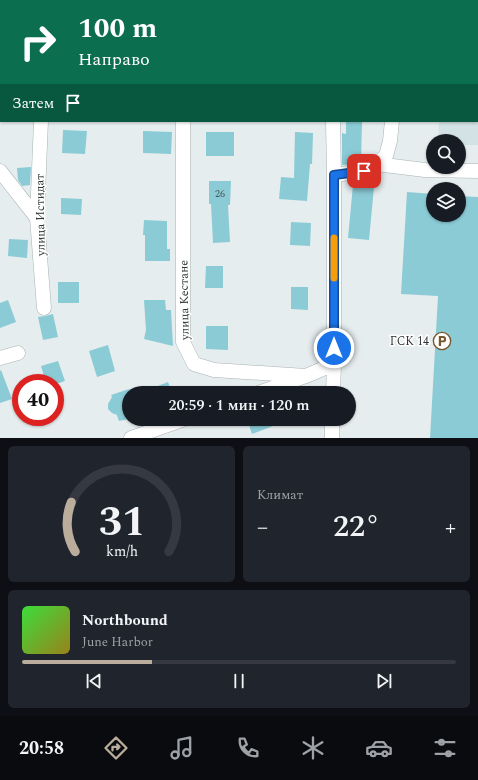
<!DOCTYPE html>
<html lang="ru">
<meta charset="utf-8">
<style>
:root{--surface:#171b24;--page:#20242c;--text:#f1f3f6;--muted:#9ea1a6;--line:#363941;--accent:#baad9c}
body{margin:0;font-family:Spectral,serif;background:var(--page);color:var(--text);height:100vh;display:flex;flex-direction:column;font-size:15px;white-space:nowrap}
*{box-sizing:border-box;margin:0}
p{font-size:13px;color:var(--muted)}
.icon{flex:none;width:22px;height:22px;fill:none;stroke:currentColor;stroke-width:2;stroke-linecap:round;stroke-linejoin:round}
.map{position:relative;height:438px;overflow:hidden}
.details{display:flex;flex-direction:column;gap:8px;padding:8px;background:#0d0f14;flex:1}
.details>*{flex:none}
.banner{position:absolute;left:0px;top:0px;width:478px;height:122px;box-shadow:0 1px 3px #0004;background:#0b6e4f;color:#fff;overflow:hidden}
.controls{position:absolute;left:426px;top:134px;display:grid;gap:8px}
.controls a{display:grid;place-items:center;width:40px;height:40px;border-radius:50%;background:var(--surface);box-shadow:0 1px 3px #0004;font-size:20px}
.speed{position:absolute;left:12px;top:374px;display:flex;gap:8px;font-size:20px;font-weight:700;text-align:center}
.speed>*{display:grid;place-content:center;width:52px;height:52px;border-radius:50%;background:var(--surface);box-shadow:0 1px 3px #0004;line-height:1}
.speed .limit{border:6px solid #d22;background:#fff;color:#111}
.pin{position:absolute;display:grid;place-items:center;width:34px;height:34px;color:#fff;margin:-17px;border-radius:8px;box-shadow:0 2px 6px #0006}
.me{position:absolute;width:44px;margin:-22px;rotate:0deg;stroke-linejoin:round;filter:drop-shadow(0 0 3px #0008)}
.turn{display:flex;align-items:center;gap:14px;height:84px;padding:0 12px;font-size:18px}
.turn .icon{width:52px;height:52px;stroke-width:2.5}
.turn b{display:block;font-size:28px;line-height:34px}
.then{display:flex;align-items:center;height:38px;padding:0 12px;background:#0003;gap:8px;font-size:15px}
.big{font-size:30px;font-weight:600;line-height:1.1}
.details .card{flex:1;display:flex;flex-direction:column;justify-content:center;gap:6px;min-width:0;padding:0 14px;border-radius:6px;background:var(--page)}
.details .dial{align-items:center;gap:0}
.dial svg{height:104px;overflow:visible;fill:none;stroke:var(--line);stroke-width:7;stroke-linecap:round;text-anchor:middle}
.dial text{fill:var(--text);stroke:none}
.song{display:flex;align-items:center;gap:12px}
.cover{width:48px;height:48px;border-radius:6px;background:linear-gradient(135deg,hsl(120 70% 55%),hsl(50 70% 35%))}
.played{height:4px;border-radius:2px;background:linear-gradient(90deg,var(--accent) 30%,var(--line) 30%)}
.keys{display:flex;justify-content:space-around;direction:ltr}
.heat{display:flex;justify-content:space-between;align-items:center;font-size:22px;direction:ltr}
.details .tiles{flex:1;display:grid;gap:8px;grid-template-columns:1fr 1fr}
.card:last-child{grid-column:span 2}
.trip{position:absolute;left:122px;top:386px;width:234px;height:40px;border-radius:20px;background:var(--surface);box-shadow:0 1px 3px #0004;font-weight:600;line-height:40px;text-align:center}
.tabs{display:flex;height:64px;justify-content:space-around;align-items:center;background:#090b0e;color:var(--muted)}
.tabs .icon{width:28px;height:28px}
.tabs .current{color:var(--accent)}
.tabs b{font-size:18px;color:var(--text)}
.map>svg:first-child{display:block}
</style>
<div class="map">
<svg width="478" height="438" viewBox="0 0 478 438">
<rect width="100%" height="100%" fill="#e6edee"/>
<!-- built -->
<path fill="#d3e2e5" d="M448,0H478V145H459V141H438L439,121H477V1H448Z"/>
<!-- building -->
<path fill="#8bcbd5" d="M346,121H362L361,163L342,165V133L346,134Z
M63,130L87,131L85,154L62,153Z
M143,131L172,132L171,154L143,153Z
M206,132H234V156H206Z
M295,132L313,133L312,164H310L307,201L279,199L281,177L294,178Z
M31,167L30,185L22,186L18,180L17,168Z
M209,181H231L230,205H228L230,242L213,243L211,204H209Z
M353,185L374,187L369,240L348,238Z
M407,192L433,194V215H459V196L478,197V438H430L438,296L401,294Z
M61,198L82,199L81,215L61,214Z
M144,220L167,221V249H170V261H145V235H143Z
M291,222L311,223L310,246L290,245Z
M9,239L28,240L27,258L8,256Z
M206,266H223V288H205Z
M58,282H79V303H58Z
M291,287H308V310L291,309Z
M8,300L16,322L0,328V303Z
M144,300H165L166,310H171L173,346L144,339L146,330Z
M53,314L58,337L43,340L38,317L45,316Z
M206,326H228V350L206,349Z
M108,345L115,371L97,377L89,351Z
M58,361L65,381L59,383H46L41,366Z
M1,370L12,399L0,403V371Z
M168,382L172,393H142V392Z
M129,389V419L119,421L117,415L112,413L108,409V404L112,397L111,395Z
M247,419H289V420L252,434Z"/>
<g fill="none" stroke-linecap="round" stroke-linejoin="round">
<defs>
<path id="minor" d="M45,1V0
M183,1V0
M331,1V0
M399,1V0
M477,27H478
M477,103H478
M41,121L37,218L44,308
M183,121V342L194,364L214,370L306,376
M333,121L334,175V364L333,393
M376,164L425,170L478,171
M0,171L37,218
M334,175L364,171L376,164L386,156L390,141L392,121
M0,358L18,353
M258,393L306,376L334,364
M131,438L185,419
M332,438V419"/>
</defs>
<!-- minor casing -->
<use href="#minor" stroke="#abb2b3" stroke-width="15"/>
<!-- minor -->
<use href="#minor" stroke="#fff" stroke-width="14"/>
</g>
<g fill="none" stroke-linecap="round" stroke-linejoin="round">
<defs>
<path id="route" d="M334,348V175L364,171"/>
</defs>
<!-- route casing -->
<use href="#route" stroke="#114b97" stroke-width="10"/>
<!-- route -->
<use href="#route" stroke="#1a73e8" stroke-width="7"/>
<!-- slow -->
<path stroke="#f59e0b" stroke-width="7" d="M334,278V238"/>
</g>
<!-- icons -->
<defs>
<symbol id="parking-ring" viewBox="-11 -11 22 22"><circle r="9.5" fill="#fff" stroke="#77572d" stroke-width="1.5"/><path d="M-3.5-5.5H1a3.5 3.5 0 0 1 0 7H-1V5.5H-3.5ZM-1-3.4V-.6H.8a1.4 1.4 0 0 0 0-2.8Z" fill="#77572d"/></symbol>
</defs>
<g fill-rule="evenodd">
<use href="#parking-ring" x="432" y="331" width="20" height="20"/>
</g>
<g text-anchor="middle" stroke-width="3" stroke-linejoin="round" paint-order="stroke">
<!-- number labels -->
<g font-size="10" fill="#485a5d">
<text x="220" y="197">26</text>
</g>
<!-- street labels -->
<g font-size="12" fill="#323435" stroke="#fff">
<text transform="translate(40 215) rotate(-91)" y="4">улица Истидат</text>
<text transform="translate(184 300) rotate(-91)" y="4">улица Кестане</text>
</g>
<!-- poi labels -->
<g font-size="12" fill="#323435" stroke="#fff" text-anchor="end">
<text x="429" y="345">ГСК 14</text>
</g>
</g>
</svg>
<div class="controls">
<a><svg class="icon" aria-label="search" viewBox="0 0 24 24"><circle cx="10" cy="10" r="6"/><path d="M15 15l6 6"/></svg></a>
<a><svg class="icon" aria-label="layers" viewBox="0 0 24 24"><path d="M12 4l9 5-9 5-9-5zM3 14l9 5 9-5"/></svg></a>
</div>
<div class="speed"><div class="limit">40</div></div>
<div class="pin" style="left:364px;top:171px;background:#d93025"><svg class="icon" aria-label="arrive" viewBox="0 0 24 24"><path d="M6 21V4h12l-3 4 3 4H6"/></svg></div>
<svg class="me" style="left:334px;top:348px" viewBox="-20 -20 40 40"><circle r="17" fill="#1a73e8" stroke="#fff" stroke-width="3"/><path d="M0-11L8 9 0 5-8 9z" fill="#fff"/></svg>
<div class="trip">20:59 · 1 мин · 120 m</div>
<div class="banner">
<div class="turn"><svg class="icon" aria-label="right" viewBox="0 0 24 24"><path d="M7 20v-9h11M14 6l5 5-5 5"/></svg><div><b>100 m</b>Направо</div></div>
<div class="then">Затем<svg class="icon" aria-label="arrive" viewBox="0 0 24 24"><path d="M6 21V4h12l-3 4 3 4H6"/></svg></div>
</div>
</div>
<section class="details">
<div class="tiles">
<div class="card dial"><svg viewBox="0 0 100 80">
<path d="M14 69A42 42 0 1 1 86 69"/>
<path d="M14 69A42 42 0 0 1 11 31" stroke="#baad9c"/>
<text x="50" y="56" font-size="32" font-weight="700">31</text>
<text x="50" y="72" font-size="11">km/h</text>
</svg></div>
<div class="card"><p>Климат</p>
<div class="heat"><a>−</a><b class="big">22°</b><a>+</a></div>
</div>
<div class="card">
<div class="song"><i class="cover"></i><div><b>Northbound</b><p>June Harbor</p></div></div>
<div class="played"></div>
<div class="keys"><svg class="icon" aria-label="previous" viewBox="0 0 24 24"><path d="M18 5L8 12l10 7zM5 5v14"/></svg><svg class="icon" aria-label="pause" viewBox="0 0 24 24"><path d="M8 5v14M16 5v14"/></svg><svg class="icon" aria-label="next" viewBox="0 0 24 24"><path d="M6 5l10 7-10 7zM19 5v14"/></svg></div>
</div>
</div>
</section>
<nav class="tabs">
<b>20:58</b>
<svg class="icon current" aria-label="directions" viewBox="0 0 24 24"><path d="M12 3l9 9-9 9-9-9zM9 14v-3h6M13 9l2 2-2 2"/></svg>
<svg class="icon" aria-label="music" viewBox="0 0 24 24"><path d="M9 18V5l10-2v13"/><circle cx="6" cy="18" r="3"/><circle cx="16" cy="16" r="3"/></svg>
<svg class="icon" aria-label="phone" viewBox="0 0 24 24"><path d="M5 4h4l2 5-3 2q2 4 5 5l2-3 5 2v4C11 20 4 13 5 4z"/></svg>
<svg class="icon" aria-label="climate" viewBox="0 0 24 24"><path d="M12 3v18M4 7l16 10M4 17L20 7"/></svg>
<svg class="icon" aria-label="car" viewBox="0 0 24 24"><path d="M5 17H2v-5l4-1 3-4h7l3 4 3 1v5h-3M9 17h6M6 11h13"/><circle cx="7" cy="17" r="2"/><circle cx="17" cy="17" r="2"/></svg>
<svg class="icon" aria-label="filters" viewBox="0 0 24 24"><path d="M4 7h16M4 17h16"/><circle cx="9" cy="7" r="2"/><circle cx="15" cy="17" r="2"/></svg>
</nav>
